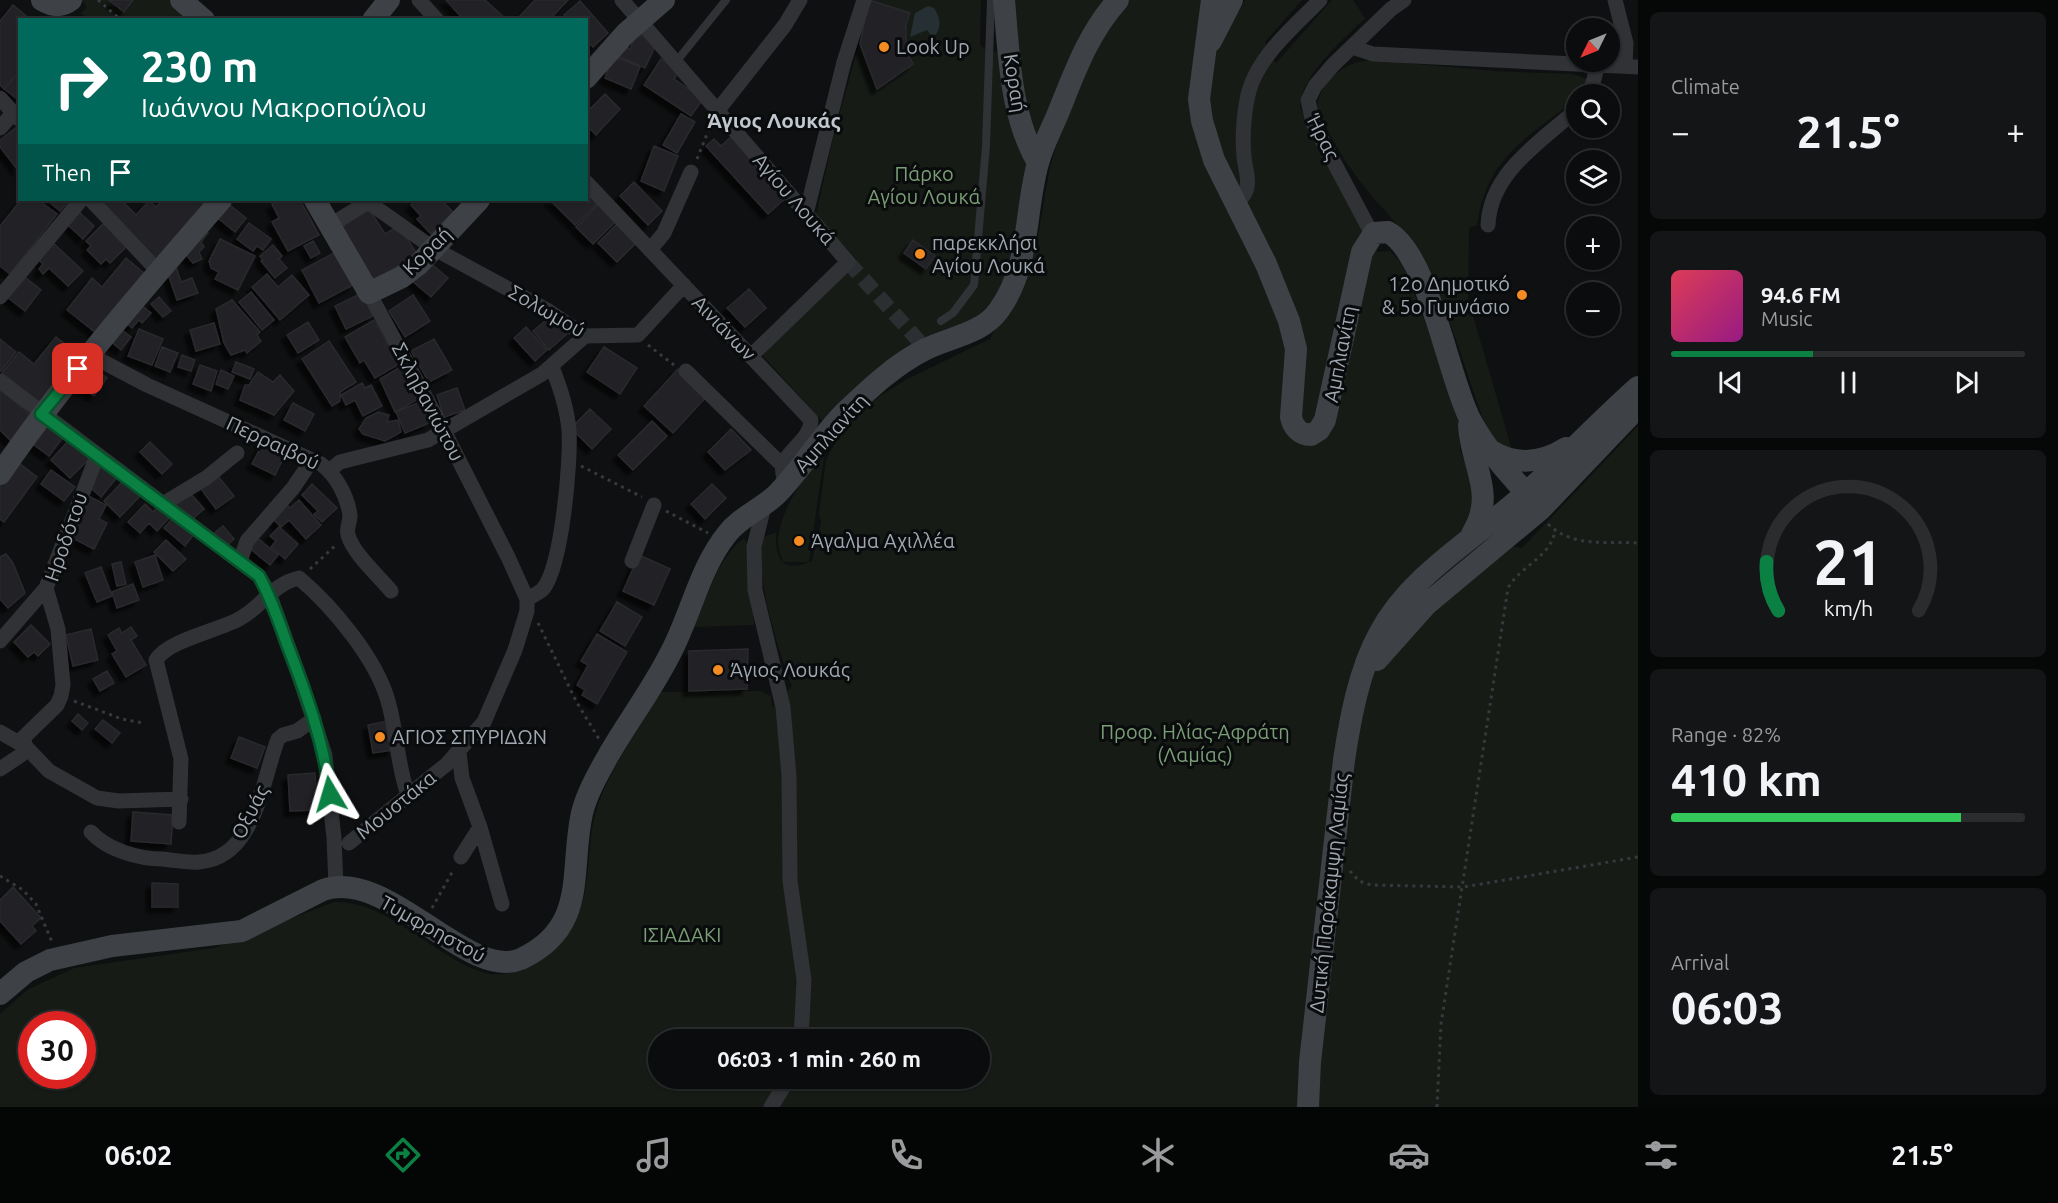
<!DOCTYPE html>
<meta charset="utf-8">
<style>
:root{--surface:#0b0c0d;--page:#141516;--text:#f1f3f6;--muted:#9a9b9d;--line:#2b2c2e;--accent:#0b8043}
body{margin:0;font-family:Ubuntu,sans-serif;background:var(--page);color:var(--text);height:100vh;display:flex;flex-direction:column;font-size:22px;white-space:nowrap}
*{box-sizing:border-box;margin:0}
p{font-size:20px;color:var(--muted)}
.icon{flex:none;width:33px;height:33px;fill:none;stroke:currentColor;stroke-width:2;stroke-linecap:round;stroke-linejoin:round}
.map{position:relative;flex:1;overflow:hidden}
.side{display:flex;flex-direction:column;gap:12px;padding:12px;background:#060707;width:420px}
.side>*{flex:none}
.banner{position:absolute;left:18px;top:18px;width:570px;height:183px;border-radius:0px;box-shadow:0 2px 4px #0004,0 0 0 2px var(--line);background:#00695c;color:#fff;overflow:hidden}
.needle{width:39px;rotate:227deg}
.fabs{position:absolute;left:1566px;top:18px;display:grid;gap:12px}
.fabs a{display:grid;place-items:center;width:54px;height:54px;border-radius:50%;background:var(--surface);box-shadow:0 2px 4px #0004,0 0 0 2px var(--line);font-size:30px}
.speed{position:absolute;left:18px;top:1011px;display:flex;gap:12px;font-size:30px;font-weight:700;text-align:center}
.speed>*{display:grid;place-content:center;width:78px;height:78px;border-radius:50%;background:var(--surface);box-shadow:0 2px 4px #0004,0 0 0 2px var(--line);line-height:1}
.speed .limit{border:9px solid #d22;background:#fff;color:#111}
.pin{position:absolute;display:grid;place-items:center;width:51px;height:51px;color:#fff;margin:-26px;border-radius:12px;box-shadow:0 3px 9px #0006}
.me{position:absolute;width:66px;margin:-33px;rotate:353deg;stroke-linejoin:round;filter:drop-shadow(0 0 4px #0008)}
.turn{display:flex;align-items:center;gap:21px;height:126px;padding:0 24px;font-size:27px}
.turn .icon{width:78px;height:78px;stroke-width:2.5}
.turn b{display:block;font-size:42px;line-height:51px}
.then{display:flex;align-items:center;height:57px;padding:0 24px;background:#0003;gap:12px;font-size:22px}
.big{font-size:45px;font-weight:700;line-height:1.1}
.side .widget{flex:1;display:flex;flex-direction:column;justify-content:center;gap:9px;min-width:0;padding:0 21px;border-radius:9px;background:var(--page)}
.side .dial{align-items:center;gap:0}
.dial svg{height:156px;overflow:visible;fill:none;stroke:var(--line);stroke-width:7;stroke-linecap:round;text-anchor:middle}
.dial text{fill:var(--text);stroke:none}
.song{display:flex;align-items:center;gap:18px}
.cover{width:72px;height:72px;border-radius:9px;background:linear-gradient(135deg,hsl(350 70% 55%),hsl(310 70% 35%))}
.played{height:6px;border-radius:3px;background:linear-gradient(90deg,var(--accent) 40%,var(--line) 40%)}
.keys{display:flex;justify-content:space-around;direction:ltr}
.heat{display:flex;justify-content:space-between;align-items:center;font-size:33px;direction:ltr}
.charge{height:9px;border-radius:4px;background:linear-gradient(90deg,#34c759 82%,var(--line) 0)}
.trip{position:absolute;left:648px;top:1029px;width:342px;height:60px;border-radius:30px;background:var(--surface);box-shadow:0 2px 4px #0004,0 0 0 2px var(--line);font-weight:700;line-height:60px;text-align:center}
.tab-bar{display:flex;height:96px;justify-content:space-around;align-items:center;background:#040505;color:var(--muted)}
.tab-bar .icon{width:42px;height:42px}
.tab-bar .current{color:var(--accent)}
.tab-bar b{font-size:27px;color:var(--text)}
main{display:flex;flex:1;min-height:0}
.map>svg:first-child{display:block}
</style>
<main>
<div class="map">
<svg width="1638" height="1107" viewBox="0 0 1638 1107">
<defs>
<filter id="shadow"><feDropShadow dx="-5.5" dy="5.5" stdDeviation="1.5" flood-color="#0009"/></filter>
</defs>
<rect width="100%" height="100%" fill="#0f1011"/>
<!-- green -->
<path fill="#161b16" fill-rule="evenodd" d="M109,0L123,12L133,0H169L192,19H89L81,13L87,7L81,0Z
M871,0H981L980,44L983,48L998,53L1028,160L1017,256L996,299L968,324L823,422L764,357L763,351L857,260L816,215L833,138Z
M1011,0H1207L1239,10L1245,0H1302L1265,42L1276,63L1332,0H1353L1365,18C1345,38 1299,77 1300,107L1378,252L1390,251L1403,264L1461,417L1460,450L1498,543L1522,548L1638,426V1107H0V1014L27,990L74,968L214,948L334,902C385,900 432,953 476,970C498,979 518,974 536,960C545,954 557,947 565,938C597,898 582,844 600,799C615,761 640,726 661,692L760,691L771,696L772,707L792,686C778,649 753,574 764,537L776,532C775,556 781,574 809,562H783C781,556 778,549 778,543C777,517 804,473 824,457L809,562L812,561L821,522L819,514L826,460L840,434L854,418L880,396L907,379L990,339L1036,247L1050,167L1057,143L1034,134L1029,126ZM32,1024H82V1076H32ZM658,1040H980V1078H658Z
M1372,60L1494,71L1572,74L1587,79L1584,92L1576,94L1571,103C1523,141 1487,158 1477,225L1469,228L1468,298L1512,450L1496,441L1488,431C1464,371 1450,305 1415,249C1403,229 1387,214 1372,196C1349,169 1330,139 1317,107C1321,79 1346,61 1372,60Z
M744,538L748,545L754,625L694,627C706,599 719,556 744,538Z"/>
<!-- water -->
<path fill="#263034" d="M928,6L934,8C941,19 942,28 933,38L927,30L910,37L915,13Z"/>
<!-- building -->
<path fill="#222325" stroke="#292a2d" stroke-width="1.5" filter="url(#shadow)" d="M109,0H133L124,12Z
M446,0H485L507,20H464Z
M535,0H568L549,20H516Z
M869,0L910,13L906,25V50L913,64L877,89L860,44Z
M580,1L608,33L593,47L586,40V20H568L564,15Z
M13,5L31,20H20V71L4,89L0,85V21Z
M637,33L657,42L645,68L611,53L616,43L630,49Z
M613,56L640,67L631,89L605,78Z
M661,59L679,71L674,79L703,99L691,116L644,85Z
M20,71V101L4,89Z
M605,94L620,109L596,135L586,125V105L591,108Z
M681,114L695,122L677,153L663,145Z
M18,126L20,129L18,170L0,147V140Z
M733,135L788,196L768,214L706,146L714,139L721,146Z
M654,146L678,156L664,191L641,181Z
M634,182L662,211L648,225L620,196Z
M586,187L600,201L575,225L550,200H586Z
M21,200H38L57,214L10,274L0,266V226Z
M47,200H70L60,211Z
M96,200H121L136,215L149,201L156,207L163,200H218L159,266Z
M281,200H300L319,235L288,251L272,222L279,218L272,204Z
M417,200H441L453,212L431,234L417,219L421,216L411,205Z
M225,201L246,218L235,232L214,215Z
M599,204L616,221L593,244L576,227Z
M369,209L385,234L399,226L417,254L373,282L339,228Z
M78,211L94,226L83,239L67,224Z
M104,223L127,246L110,263L106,259L101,264L87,250L91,246L86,241Z
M249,223L271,239L263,250L257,246L253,251L237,239Z
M617,224L636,243L617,262L598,243Z
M202,229L208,233L201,242L204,247L199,252L202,259L193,263L185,253Z
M220,239L255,256L238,290L215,279L219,272L211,268L209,261Z
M50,240L83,271L68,286L49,268L43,274L39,269L43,264L35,256Z
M913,240L935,256L926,269L904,253Z
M313,241L320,253L311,258L304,246Z
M273,245L282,256L279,259L287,268L275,278L261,261L263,260L260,256Z
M336,252L353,285L319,303L302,270Z
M126,258L144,273L96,333L67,310L92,278L102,287Z
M174,260L181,282L192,278L198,293L177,300L166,268Z
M428,261L448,278L431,297L411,280Z
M267,274L278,287L292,275L309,295L280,320L252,287Z
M22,275L41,290L25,311L6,296Z
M749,289L766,308L745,327L727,308Z
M251,292L274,320L262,330L239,302Z
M362,293L373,316L346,329L335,306Z
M413,295L430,321L405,337L389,311Z
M159,297L171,311L163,317L151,304Z
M232,300L260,332L257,335L261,341L247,353L245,350L231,355L224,343L216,309Z
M139,303L151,313L142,323L139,320L132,328L124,321Z
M551,316L567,334L549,350L533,331Z
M374,320L399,364L375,378L364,360L360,363L345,337Z
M308,322L319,340L298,353L287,335Z
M214,323L220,344L196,351L190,330Z
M118,327L131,337L121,350L109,340Z
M526,327L547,350L535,361L514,338Z
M139,329L163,339L152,365L128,356Z
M56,337L78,354L40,403L2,373L19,352L34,364Z
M0,339L16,352L1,371H0Z
M434,339L452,370L429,382L411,351Z
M329,341L356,382L340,392V401L332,406L302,359Z
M162,347L178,353L170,372L155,366Z
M604,347L637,368L620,394L587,372Z
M182,355L195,360L191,371L178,367Z
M236,362L254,369L250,379L232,372Z
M89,365L107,378L94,396L76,384Z
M200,365L217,371L211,391L193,384Z
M402,366L420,398L395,412L380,379Z
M678,369L707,396L673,433L644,406Z
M221,370L234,376L228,389L216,384Z
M258,372L273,382L280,375L294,391L274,415L240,400L245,385H249Z
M362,383L365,388L371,385L382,406L363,416L355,400L346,405L341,395Z
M457,388L465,410L444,417L437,395Z
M0,389L35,419L11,441L0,430Z
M420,402L429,423L405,433L396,412Z
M293,403L314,414L305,431L284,420Z
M590,409L611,429L592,449L571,428Z
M378,412L389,415L387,422L398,420L401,432L385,441L363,434L359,429L366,418Z
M43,421L64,436L49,456L29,441Z
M652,421L667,436L633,470L618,455Z
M731,429L751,450L725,470L708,452Z
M71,438L91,457L70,478L51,460Z
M150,442L172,464L162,474L140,452Z
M263,443L285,455L275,475L252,464Z
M15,460L37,477L4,522L0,519V481Z
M102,462L118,476L101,497L85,483Z
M51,470L75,487L64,501L41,484Z
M218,476L234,496L216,509L201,489Z
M125,479L141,495L120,517L104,501Z
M312,484L337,508L322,522L314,514L318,511L302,495Z
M712,484L726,498L705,519L691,504Z
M190,493L204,509L189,522L175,506Z
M86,495L106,505L99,519L107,523L94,549L66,535Z
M299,500L321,525L306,539L289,520L281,527L272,518L285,503L290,508Z
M145,504L153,512L158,507L169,518L157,531L149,523L140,533L128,522Z
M174,517L194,534L185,546L164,528Z
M223,526L234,539L224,548L212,535Z
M279,527L298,544L285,559L271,547L276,541L270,536Z
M255,536L278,555L270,565L247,546Z
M166,540L186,559L173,571L154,552Z
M6,554L13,563L25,593L8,608L0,599V557Z
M155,555L163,580L143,587L135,562Z
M639,555L670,569L654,605L623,591Z
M121,562L126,584L117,586L112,564Z
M101,567L112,596L97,602L85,573Z
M133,584L139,600L117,608L112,592Z
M617,602L642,617L625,646L600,631Z
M31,625L50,644L38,656L34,652L28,657L14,642Z
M131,627L137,636L131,640L146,665L126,677L112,654L117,651L108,635L119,628L122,633Z
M91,629L98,660L73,666L66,635Z
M597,634L627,652L597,704L582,695L585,690L577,685L588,665L581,661Z
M748,649L747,689L689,691V651Z
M107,671L114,683L100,691L93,679Z
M78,714L88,723L82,730L72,721Z
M103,720L120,733L112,743L95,729Z
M388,721L393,750L373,753L368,725Z
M239,737L265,747L257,768L231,758Z
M315,773L317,810L290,811L288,775Z
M133,812L173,815L171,844L131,841Z
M152,883L178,884V907H152Z
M13,887L41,918L32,926L36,931L21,944L0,921V900Z"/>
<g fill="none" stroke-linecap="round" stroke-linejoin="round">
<!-- street-tunnel -->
<path stroke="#2c2f31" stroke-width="15" stroke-dasharray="15 8" stroke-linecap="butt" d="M848,262L926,349"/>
<!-- path -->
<path stroke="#36393d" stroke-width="3" stroke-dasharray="3 4.5" stroke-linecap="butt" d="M98,0L121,20
M697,159L711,124
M648,345L674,365
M581,466L642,497
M666,511L708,533
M1548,524C1573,548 1607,541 1638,543
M310,569L336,545
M538,623L576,701L599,739
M74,701L122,719L143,723
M1350,871L1359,881L1371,885L1464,887L1638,857
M0,876L23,890L36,904L52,942
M432,908L454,869
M1437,1107L1441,1024L1508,588C1521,565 1550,558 1555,531"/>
<!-- lane -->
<path stroke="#303236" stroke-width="8" d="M676,62L726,0
M941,321L953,313L974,285L986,146L991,0"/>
<!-- street -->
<path stroke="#303236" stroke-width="15" d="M419,0L437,20
M622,0L848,262L751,356
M1615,0L1626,43L1625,65
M1352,47L1373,54L1638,67
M1590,94L1598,64
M0,98L20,120
M718,110L785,25L800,0
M0,128L13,113
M586,182L811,420C811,446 769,455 787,483
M91,200L158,271
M1233,200L1243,196C1252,184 1245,170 1244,156C1242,137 1244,110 1249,91C1259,55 1295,26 1320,0
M806,214L844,62L864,0
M1488,225C1490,172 1542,141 1576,110
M329,226L368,202L433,248L547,310L585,336L638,335L684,285
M1372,234L1313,123L1308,100L1315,86L1333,65L1391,9L1404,0
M650,250L664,233L691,172
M0,297L81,200
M90,355L147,385L321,464C336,475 348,497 350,516C350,523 346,528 348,535C354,555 378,575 391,591
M686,371L782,465
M0,381L259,576L269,593L300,679L325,755L334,838L336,886
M330,470L340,462L428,440L542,374L585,336
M163,504L206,478L237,453
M764,506L754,547L755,590L783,707L789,776L790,881L804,980L801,1040
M240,561L247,541L293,488L312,460
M632,561L654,505
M527,599C532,596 539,593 543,589C562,566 571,461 569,430C567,408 560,387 552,367
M0,641L46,588
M0,732L26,747L49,771L97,798L119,801L181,799
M459,752L462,778L480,827L502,904
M0,769L21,755L26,747L23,738L57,705L61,696L63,685L58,629L46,588L97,456
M179,822L181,759L156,660C169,640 217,631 239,619C262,607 272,584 299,578C332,606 376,658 388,701C397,732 397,764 408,795
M91,832C107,850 139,859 162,859C174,860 187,863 199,862C256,858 262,779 278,739L283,735L297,731L314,719
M349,843L447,764L484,722L515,650L527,611V599L508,557L443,429L369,293
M461,857L480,827
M771,1107L789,1078"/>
<!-- secondary -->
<path stroke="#3e4146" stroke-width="22" d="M42,0C52,6 61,8 71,0
M181,0L204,20
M1004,0C1009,55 1010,115 1038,163
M1212,0L1199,99L1202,121L1214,160L1266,264L1289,321L1296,349L1291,417C1293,427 1300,435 1311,435L1319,430L1325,420L1362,252L1374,233L1388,232C1429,255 1448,377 1470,419C1488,453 1515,481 1541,509
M373,20L389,0
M1211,41L1232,0
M586,78L626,33L664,0
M315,200L369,293L402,277L419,264L479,200
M1469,425C1471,467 1497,493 1472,534
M1490,450C1515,466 1542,463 1566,448
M0,474C67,377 144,288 221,200
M1377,660L1427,604L1541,509L1638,407
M0,994L26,972L50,960L112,946L242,931L323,890C388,867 468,982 521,959C589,927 569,871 582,813C587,793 598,774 608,756C628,721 652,690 670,654C691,615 699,569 727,534C739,518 761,509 776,495C801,470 819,439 843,414C867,391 895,364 926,349C950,337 982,334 999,310C1031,265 1024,213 1038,163C1043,145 1052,128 1059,111C1075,71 1089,32 1118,0
M1308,1107L1310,1062L1344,760C1350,720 1359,670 1379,634C1408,579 1466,544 1512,505C1556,468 1595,425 1638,387"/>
</g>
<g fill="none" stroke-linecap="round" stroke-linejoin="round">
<defs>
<path id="route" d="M78,369L41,414L259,576C271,598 279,621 287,644C306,693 324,742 330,794"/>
</defs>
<!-- route casing -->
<use href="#route" stroke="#07532c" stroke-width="15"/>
<!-- route -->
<use href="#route" stroke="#0b8043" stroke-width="10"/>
</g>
<!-- markers -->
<g fill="#f58c23" stroke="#0a0b0c" stroke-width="2">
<circle cx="884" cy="47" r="6"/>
<circle cx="920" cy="254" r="6"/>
<circle cx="1522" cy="295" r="6"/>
<circle cx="799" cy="541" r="6"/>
<circle cx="718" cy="670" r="6"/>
<circle cx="380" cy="737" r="6"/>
</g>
<g text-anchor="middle" stroke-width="6" stroke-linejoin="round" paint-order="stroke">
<!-- poi labels -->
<g font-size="20" fill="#a0a9b2" stroke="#0a0b0c" text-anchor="start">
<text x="896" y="54">Look Up</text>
<text x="932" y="250">παρεκκλήσι<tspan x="932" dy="23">Αγίου Λουκά</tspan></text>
<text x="1510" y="291" text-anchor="end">12ο Δημοτικό<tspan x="1510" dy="23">&amp; 5ο Γυμνάσιο</tspan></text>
<text x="811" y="548">Άγαλμα Αχιλλέα</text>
<text x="730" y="677">Άγιος Λουκάς</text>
<text x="392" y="744">ΑΓΙΟΣ ΣΠΥΡΙΔΩΝ</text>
</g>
<!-- street labels -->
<g font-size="20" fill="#a0a9b2" stroke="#0a0b0c">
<text transform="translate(1015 83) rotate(81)" y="7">Κοραή</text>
<text transform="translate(1323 137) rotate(63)" y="7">Ήρας</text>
<text transform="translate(794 199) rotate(49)" y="7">Αγίου Λουκά</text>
<text transform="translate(427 251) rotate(-44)" y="7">Κοραή</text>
<text transform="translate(547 311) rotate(30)" y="7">Σολωμού</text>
<text transform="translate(724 328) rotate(46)" y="7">Αινιάνων</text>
<text transform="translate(1340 354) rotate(-79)" y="7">Αμπλιανίτη</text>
<text transform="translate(428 402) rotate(62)" y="7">Σκληβανιώτου</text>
<text transform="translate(831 433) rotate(-48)" y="7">Αμπλιανίτη</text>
<text transform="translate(273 443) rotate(25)" y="7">Περραιβού</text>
<text transform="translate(66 537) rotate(-71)" y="7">Ηροδότου</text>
<text transform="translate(396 805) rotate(-39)" y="7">Μουστάκα</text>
<text transform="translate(250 812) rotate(-63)" y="7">Οξυάς</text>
<text transform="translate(1329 893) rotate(-84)" y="7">Δυτική Παράκαμψη Λαμίας</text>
<text transform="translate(433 929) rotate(29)" y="7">Τυμφρηστού</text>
</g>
<!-- park labels -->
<g font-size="20" fill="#7a9e76" stroke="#0a0b0c">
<text x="924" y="181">Πάρκο<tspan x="924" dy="23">Αγίου Λουκά</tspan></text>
<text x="1195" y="739">Προφ. Ηλίας-Αφράτη<tspan x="1195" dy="23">(Λαμίας)</tspan></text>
<text x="682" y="942">ΙΣΙΑΔΑΚΙ</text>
</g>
<!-- neighbourhood labels -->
<g font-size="21" font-weight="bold" fill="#c1c7ce" stroke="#0a0b0c">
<text x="774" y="128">Άγιος Λουκάς</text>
</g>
</g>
</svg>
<div class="fabs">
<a><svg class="needle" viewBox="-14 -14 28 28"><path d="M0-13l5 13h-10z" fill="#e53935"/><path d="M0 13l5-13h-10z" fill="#9a9b9d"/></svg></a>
<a><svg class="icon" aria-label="search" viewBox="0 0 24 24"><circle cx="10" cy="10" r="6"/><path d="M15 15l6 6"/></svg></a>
<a><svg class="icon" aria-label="layers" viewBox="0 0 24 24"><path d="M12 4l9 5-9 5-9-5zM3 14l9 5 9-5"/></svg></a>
<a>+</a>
<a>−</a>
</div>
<div class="speed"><div class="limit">30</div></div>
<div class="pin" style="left:78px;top:369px;background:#d93025"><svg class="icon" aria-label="arrive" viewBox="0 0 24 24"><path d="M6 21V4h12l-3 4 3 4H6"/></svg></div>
<svg class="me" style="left:330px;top:794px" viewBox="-20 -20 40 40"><path d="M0-17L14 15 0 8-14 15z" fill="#0b8043" stroke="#fff" stroke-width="4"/></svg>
<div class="trip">06:03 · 1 min · 260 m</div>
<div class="banner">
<div class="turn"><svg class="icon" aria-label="right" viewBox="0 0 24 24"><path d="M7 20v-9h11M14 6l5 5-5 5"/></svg><div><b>230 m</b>Ιωάννου Μακροπούλου</div></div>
<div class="then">Then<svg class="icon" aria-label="arrive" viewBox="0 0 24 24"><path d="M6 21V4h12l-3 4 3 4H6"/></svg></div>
</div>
</div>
<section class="side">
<div class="widget"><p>Climate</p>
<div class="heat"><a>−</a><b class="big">21.5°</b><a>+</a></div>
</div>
<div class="widget">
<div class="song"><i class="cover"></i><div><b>94.6 FM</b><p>Music</p></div></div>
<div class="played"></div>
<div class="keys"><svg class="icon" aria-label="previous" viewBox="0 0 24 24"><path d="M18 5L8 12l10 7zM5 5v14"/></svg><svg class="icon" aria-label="pause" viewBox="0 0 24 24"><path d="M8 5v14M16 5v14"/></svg><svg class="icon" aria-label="next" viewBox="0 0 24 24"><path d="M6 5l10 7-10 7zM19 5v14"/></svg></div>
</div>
<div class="widget dial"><svg viewBox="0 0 100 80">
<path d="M14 69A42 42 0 1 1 86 69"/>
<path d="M14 69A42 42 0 0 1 8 44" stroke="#0b8043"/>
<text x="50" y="56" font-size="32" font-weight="700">21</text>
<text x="50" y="72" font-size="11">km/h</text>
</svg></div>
<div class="widget"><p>Range · 82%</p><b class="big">410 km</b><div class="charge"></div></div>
<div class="widget"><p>Arrival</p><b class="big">06:03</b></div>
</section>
</main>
<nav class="tab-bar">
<b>06:02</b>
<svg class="icon current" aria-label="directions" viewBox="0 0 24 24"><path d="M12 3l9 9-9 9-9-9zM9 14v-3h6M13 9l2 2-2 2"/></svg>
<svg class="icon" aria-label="music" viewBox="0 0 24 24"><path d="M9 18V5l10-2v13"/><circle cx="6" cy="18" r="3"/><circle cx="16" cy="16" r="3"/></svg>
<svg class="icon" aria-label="phone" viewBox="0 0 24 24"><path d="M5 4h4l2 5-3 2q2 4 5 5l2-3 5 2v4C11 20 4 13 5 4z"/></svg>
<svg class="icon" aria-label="climate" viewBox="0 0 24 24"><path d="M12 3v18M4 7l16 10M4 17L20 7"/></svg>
<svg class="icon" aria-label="car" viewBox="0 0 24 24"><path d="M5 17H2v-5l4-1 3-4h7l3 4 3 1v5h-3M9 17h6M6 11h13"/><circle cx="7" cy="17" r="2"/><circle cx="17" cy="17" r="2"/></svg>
<svg class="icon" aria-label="filters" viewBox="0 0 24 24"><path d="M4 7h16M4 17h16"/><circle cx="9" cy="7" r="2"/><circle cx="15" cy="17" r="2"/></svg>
<b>21.5°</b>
</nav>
